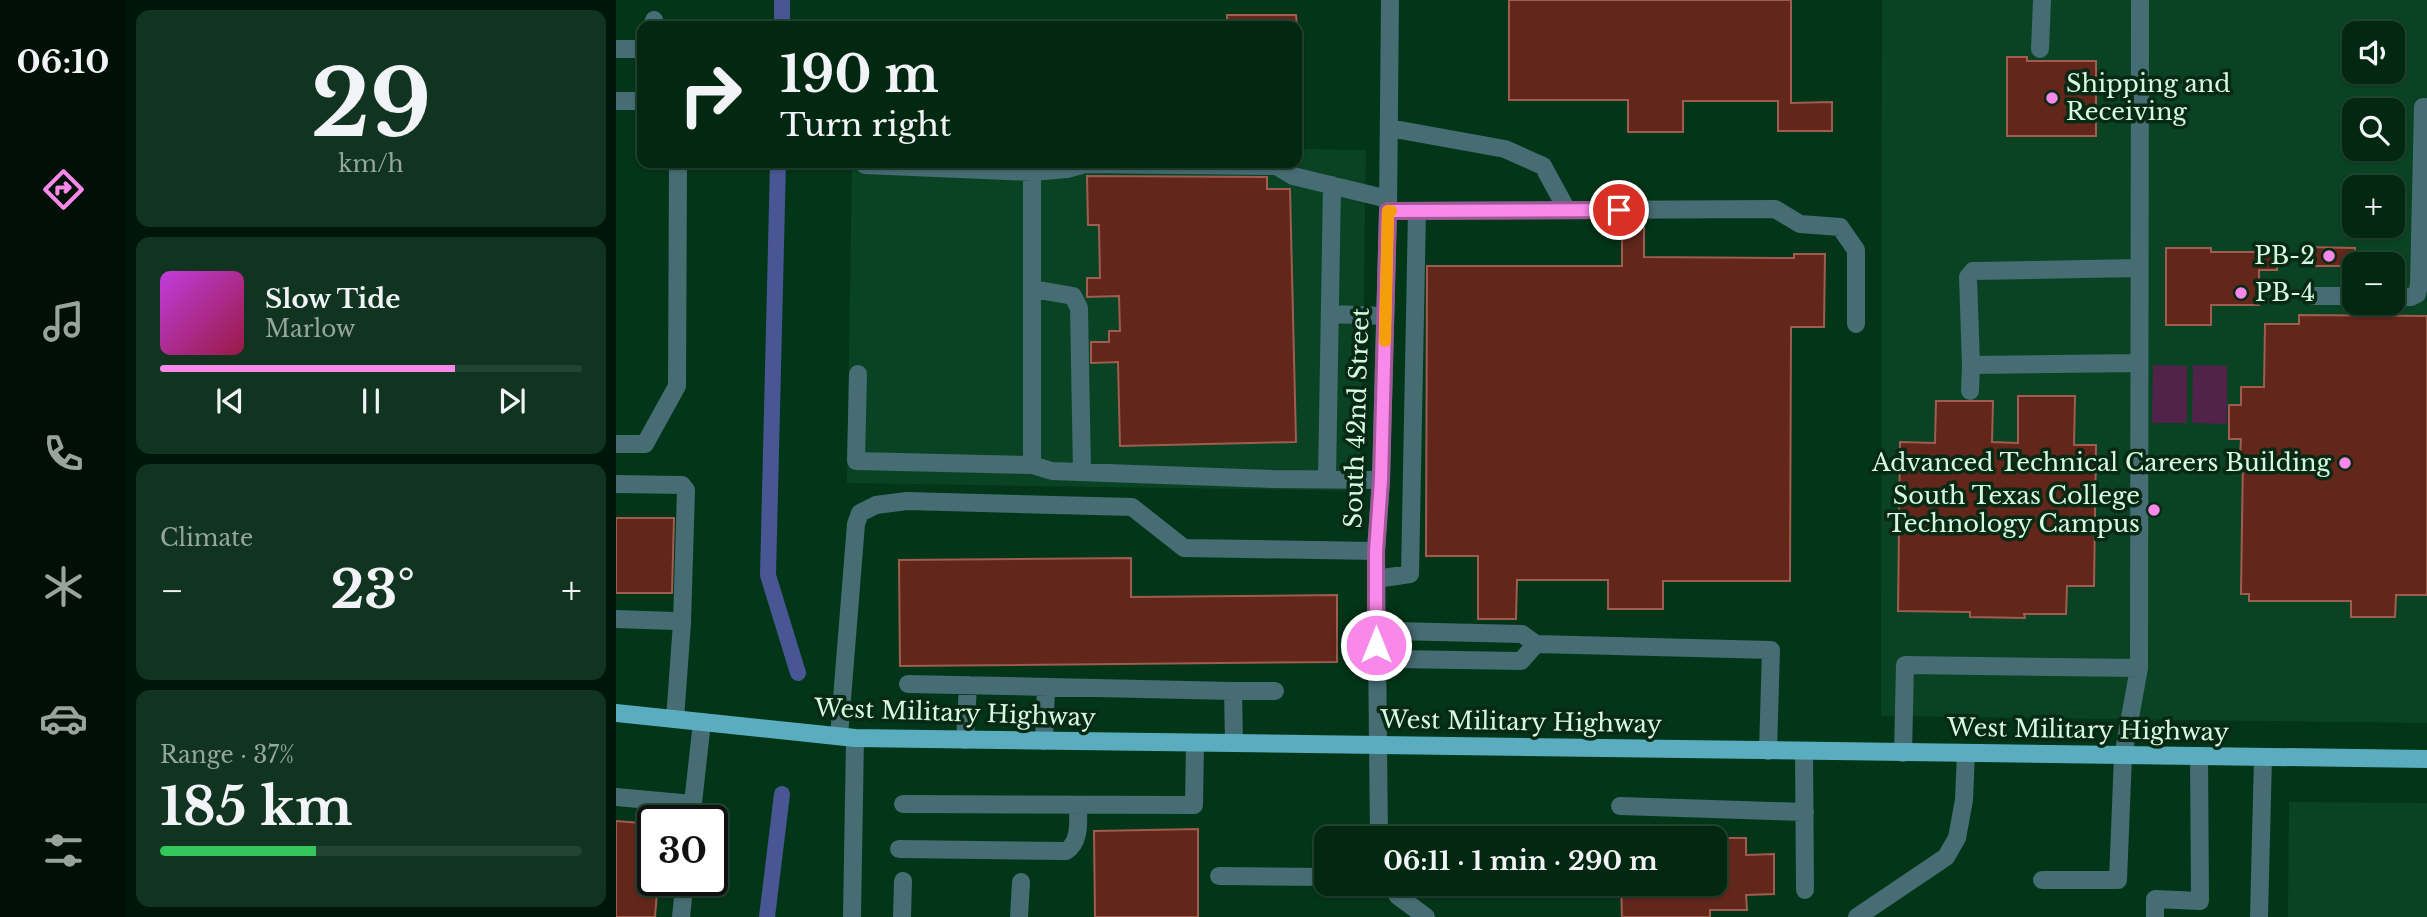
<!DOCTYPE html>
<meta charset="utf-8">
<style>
:root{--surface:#022812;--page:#103420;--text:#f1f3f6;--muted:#96a69f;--line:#234432;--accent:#f888e9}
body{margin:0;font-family:"Libre Baskerville",serif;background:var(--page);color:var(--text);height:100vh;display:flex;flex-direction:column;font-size:26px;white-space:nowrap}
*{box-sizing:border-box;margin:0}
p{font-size:23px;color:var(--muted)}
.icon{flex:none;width:38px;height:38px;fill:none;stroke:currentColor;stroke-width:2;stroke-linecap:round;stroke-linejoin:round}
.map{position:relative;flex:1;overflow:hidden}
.panel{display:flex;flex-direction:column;gap:10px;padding:10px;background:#01160a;width:490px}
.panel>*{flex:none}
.guide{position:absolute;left:21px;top:21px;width:665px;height:147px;border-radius:14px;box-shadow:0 2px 5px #0004,0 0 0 2px var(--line);background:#022812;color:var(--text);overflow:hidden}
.controls{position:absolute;left:1726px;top:21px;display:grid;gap:14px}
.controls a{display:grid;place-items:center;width:63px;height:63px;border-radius:14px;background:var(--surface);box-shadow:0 2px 5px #0004,0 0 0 2px var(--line);font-size:35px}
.speed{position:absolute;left:21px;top:805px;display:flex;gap:14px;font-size:35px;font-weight:700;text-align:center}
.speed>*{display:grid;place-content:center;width:91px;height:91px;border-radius:50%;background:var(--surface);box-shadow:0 2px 5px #0004,0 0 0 2px var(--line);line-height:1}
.speed .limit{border:4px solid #111;border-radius:10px;background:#fff;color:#111}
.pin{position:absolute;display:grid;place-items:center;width:60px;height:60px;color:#fff;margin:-30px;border:4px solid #fff;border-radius:50%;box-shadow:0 2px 7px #0007}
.me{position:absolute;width:77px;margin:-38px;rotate:0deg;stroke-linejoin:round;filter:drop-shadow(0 0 5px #0008)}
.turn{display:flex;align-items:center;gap:24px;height:147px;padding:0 28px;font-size:32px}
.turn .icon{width:91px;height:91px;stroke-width:2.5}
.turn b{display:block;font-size:49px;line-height:60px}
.big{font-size:52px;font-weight:700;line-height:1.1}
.panel .card{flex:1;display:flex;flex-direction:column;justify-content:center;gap:10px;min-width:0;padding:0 24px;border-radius:14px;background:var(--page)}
.panel .dial{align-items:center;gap:0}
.dial b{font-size:91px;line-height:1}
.song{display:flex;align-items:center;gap:21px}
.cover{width:84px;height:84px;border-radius:10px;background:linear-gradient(135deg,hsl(290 70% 55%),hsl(340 70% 35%))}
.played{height:7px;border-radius:4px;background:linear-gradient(90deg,var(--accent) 70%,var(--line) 70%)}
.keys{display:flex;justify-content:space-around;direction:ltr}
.heat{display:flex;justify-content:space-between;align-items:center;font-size:38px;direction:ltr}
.charge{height:10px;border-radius:5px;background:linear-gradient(90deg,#34c759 37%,var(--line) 0)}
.trip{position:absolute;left:698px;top:826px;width:413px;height:70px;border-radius:14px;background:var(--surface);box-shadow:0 2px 5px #0004,0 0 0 2px var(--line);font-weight:700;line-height:70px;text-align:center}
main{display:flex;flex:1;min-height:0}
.menu{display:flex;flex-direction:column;width:126px;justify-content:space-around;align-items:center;background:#011007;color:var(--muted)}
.menu .icon{width:49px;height:49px}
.menu .selected{color:var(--accent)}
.menu b{font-size:32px;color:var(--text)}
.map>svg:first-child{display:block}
</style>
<main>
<nav class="menu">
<b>06:10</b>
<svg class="icon selected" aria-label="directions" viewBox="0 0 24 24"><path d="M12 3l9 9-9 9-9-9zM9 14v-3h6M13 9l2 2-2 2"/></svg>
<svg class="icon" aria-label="music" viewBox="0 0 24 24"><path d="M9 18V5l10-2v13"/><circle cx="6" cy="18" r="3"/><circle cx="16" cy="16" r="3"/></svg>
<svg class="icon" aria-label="phone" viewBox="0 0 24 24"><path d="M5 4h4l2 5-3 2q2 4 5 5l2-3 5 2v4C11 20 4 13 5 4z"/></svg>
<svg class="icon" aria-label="climate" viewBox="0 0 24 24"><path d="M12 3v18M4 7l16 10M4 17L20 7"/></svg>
<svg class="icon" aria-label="car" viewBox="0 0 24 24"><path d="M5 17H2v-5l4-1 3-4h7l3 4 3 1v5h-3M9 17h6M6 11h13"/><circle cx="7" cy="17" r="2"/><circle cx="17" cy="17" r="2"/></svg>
<svg class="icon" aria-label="filters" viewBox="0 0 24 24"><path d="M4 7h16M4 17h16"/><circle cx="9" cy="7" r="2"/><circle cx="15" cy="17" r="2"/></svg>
</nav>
<section class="panel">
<div class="card dial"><b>29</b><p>km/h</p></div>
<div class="card">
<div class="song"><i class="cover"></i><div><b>Slow Tide</b><p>Marlow</p></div></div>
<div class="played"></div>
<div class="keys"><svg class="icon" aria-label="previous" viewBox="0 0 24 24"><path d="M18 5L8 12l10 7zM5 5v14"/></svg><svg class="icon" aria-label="pause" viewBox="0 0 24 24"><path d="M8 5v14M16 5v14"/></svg><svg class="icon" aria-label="next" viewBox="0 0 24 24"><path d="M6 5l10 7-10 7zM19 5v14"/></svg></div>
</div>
<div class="card"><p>Climate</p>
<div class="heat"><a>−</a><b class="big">23°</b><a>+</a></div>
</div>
<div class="card"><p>Range · 37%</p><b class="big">185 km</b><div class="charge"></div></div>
</section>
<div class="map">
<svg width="1811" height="917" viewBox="0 0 1811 917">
<rect width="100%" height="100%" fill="#033518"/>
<!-- built -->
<path fill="#0a4323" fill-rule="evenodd" d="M1266,0H1811V723L1265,716ZM1738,33H1776V72H1738ZM1738,110H1776V149H1738ZM1738,187H1776V226H1738ZM1738,264H1776V303H1738Z
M681,149L750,150L745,491L231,483L236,163H681Z
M1673,802L1811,803V917H1672Z"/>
<!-- green -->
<path fill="#51234b" d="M1537,365L1571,366V423H1536Z
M1577,365L1611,366V424L1576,423Z"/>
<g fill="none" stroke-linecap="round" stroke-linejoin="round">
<!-- canal -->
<path stroke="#485693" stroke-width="16" d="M166,26V0
M162,163L152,575L182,673
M151,917L166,794"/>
</g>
<!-- building -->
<path fill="#62261b" stroke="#9f5d4f" stroke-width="2" d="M893,0H1175V103L1216,102V131H1162V101H1067V132H1012V100H893Z
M611,15H680L681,26H611Z
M1391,57H1411V61H1480V136H1391Z
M471,176L651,177V189H674L680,442L504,446L502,362L475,363V342H493V331H504L503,296L471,297V278H484L483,225H472Z
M1006,227L1028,228V257L1178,258V254H1209L1208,327H1175L1174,581H1047V609H992V580H901L900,619H862V556H810L811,266H1006Z
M1688,247L1739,248V264L1738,266H1688Z
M1550,248H1595V252H1661V270H1643V305H1595V325H1550Z
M1683,315L1811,316V595H1780L1779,617H1735V601H1633V594H1625L1627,457H1624L1625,439H1613V405H1625V387H1648L1649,324H1683Z
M1402,396H1459L1458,445H1480L1478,586H1451L1450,614H1408L1409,618L1354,617V612L1282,611L1284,442L1319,443L1320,401H1377L1376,442L1402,443Z
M0,518H58L56,593H0Z
M515,558V597L721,595V662L284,666L283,560Z
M0,821L37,824V880H42L39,917H0Z
M582,829V917H479L478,831Z
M1099,838H1130V855L1158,854V894L1130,895L1131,910H1094V917H1006L1005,884H1099Z"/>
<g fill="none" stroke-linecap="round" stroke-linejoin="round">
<!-- minor -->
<path stroke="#466c74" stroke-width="18" d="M37,26L38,20
M0,49H26
M1424,49L1426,0
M0,101H26
M773,128L889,149L927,166L951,210
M249,165L416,172
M772,211L1159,209L1184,224L1224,227L1240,250V324
M417,289L457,296L463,308L466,472
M1697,296H1738
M1776,297H1795L1801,294L1803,285L1807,107H1811
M714,314L769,316
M1355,365L1352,277L1357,271L1523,268
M242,374L240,461L416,465
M1354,391L1355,365L1523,363
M0,444H29L61,386L62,163
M711,479L716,185
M765,480L657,479L436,471L416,465V172L451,169L469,164L661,166L677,176L772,199
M0,484L66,485L70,490L66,623L59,719
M760,579L794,574L801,211
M0,619L58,621L66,623
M771,645L778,631L906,634L920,644L1155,650L1152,751
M771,645L778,659L905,661L920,644
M292,684L617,691L618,743
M617,691H659
M223,736L240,524L244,513L260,505L291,501L516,507L568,548L760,551
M349,740L352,685
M428,741L430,688
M1188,751L1189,890
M1287,753L1289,665L1523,668
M0,797L77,804
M287,804L578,805L579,743
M1004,806L1189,812
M75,821L86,722
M763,838L760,551L765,480L772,211L774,0
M283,849L450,851C465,842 462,820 462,805
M603,876L710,877
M1426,880H1502L1507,756L1523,668L1524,0
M774,884L782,896L810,917
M65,917L69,880
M236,917L239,738
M286,917L287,881
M403,917L405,882
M1241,917L1330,857L1341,838L1348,800L1350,753
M1539,917V899L1584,901L1583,756
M1643,917L1647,757"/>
<!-- major -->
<path stroke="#59adbe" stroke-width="18" d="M0,713L239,738L1811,759"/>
</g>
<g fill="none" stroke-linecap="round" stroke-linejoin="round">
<defs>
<path id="route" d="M760,645V551L765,480L772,211L1003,210"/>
</defs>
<!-- route casing -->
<use href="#route" stroke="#a15897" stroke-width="18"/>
<!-- route -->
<use href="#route" stroke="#f888e9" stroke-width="12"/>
<!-- slow -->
<path stroke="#f59e0b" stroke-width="12" d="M769,341L772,211H775"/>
</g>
<!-- markers -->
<g fill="#f888e9" stroke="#082914" stroke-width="2.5">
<circle cx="1436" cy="98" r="7"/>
<circle cx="1713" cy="256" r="7"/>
<circle cx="1625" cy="293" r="7"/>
<circle cx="1729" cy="463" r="7"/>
<circle cx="1538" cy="510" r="7"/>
</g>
<g text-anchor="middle" stroke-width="7" stroke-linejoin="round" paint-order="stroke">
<!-- poi labels -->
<g font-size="24" fill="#d9f8e0" stroke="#082914" text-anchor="end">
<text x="1450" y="92" text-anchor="start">Shipping and<tspan x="1450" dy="28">Receiving</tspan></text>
<text x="1699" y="264">PB-2</text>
<text x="1639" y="301" text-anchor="start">PB-4</text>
<text x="1715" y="471">Advanced Technical Careers Building</text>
<text x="1524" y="504">South Texas College<tspan x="1524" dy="28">Technology Campus</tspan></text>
</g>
<!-- street labels -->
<g font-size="24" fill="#d9f8e0" stroke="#082914">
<text transform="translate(741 418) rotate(-88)" y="8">South 42nd Street</text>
<text transform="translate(339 713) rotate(2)" y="8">West Military Highway</text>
<text transform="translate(905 722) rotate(1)" y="8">West Military Highway</text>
<text transform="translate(1472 730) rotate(1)" y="8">West Military Highway</text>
</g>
</g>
</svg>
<div class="controls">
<a><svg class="icon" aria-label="sound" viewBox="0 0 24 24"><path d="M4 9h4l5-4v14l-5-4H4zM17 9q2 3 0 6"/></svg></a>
<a><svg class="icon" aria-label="search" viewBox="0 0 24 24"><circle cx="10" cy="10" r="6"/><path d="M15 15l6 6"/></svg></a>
<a>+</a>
<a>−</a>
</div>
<div class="speed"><div class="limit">30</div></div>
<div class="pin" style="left:1003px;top:210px;background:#d93025"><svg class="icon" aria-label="arrive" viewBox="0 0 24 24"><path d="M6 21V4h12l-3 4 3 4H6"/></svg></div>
<svg class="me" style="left:760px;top:645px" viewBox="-20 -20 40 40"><circle r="17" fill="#f888e9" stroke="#fff" stroke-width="3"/><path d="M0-11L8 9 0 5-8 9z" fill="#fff"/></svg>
<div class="trip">06:11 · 1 min · 290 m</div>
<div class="guide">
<div class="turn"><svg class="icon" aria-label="right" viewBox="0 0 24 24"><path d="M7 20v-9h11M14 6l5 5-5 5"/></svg><div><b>190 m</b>Turn right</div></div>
</div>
</div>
</main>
